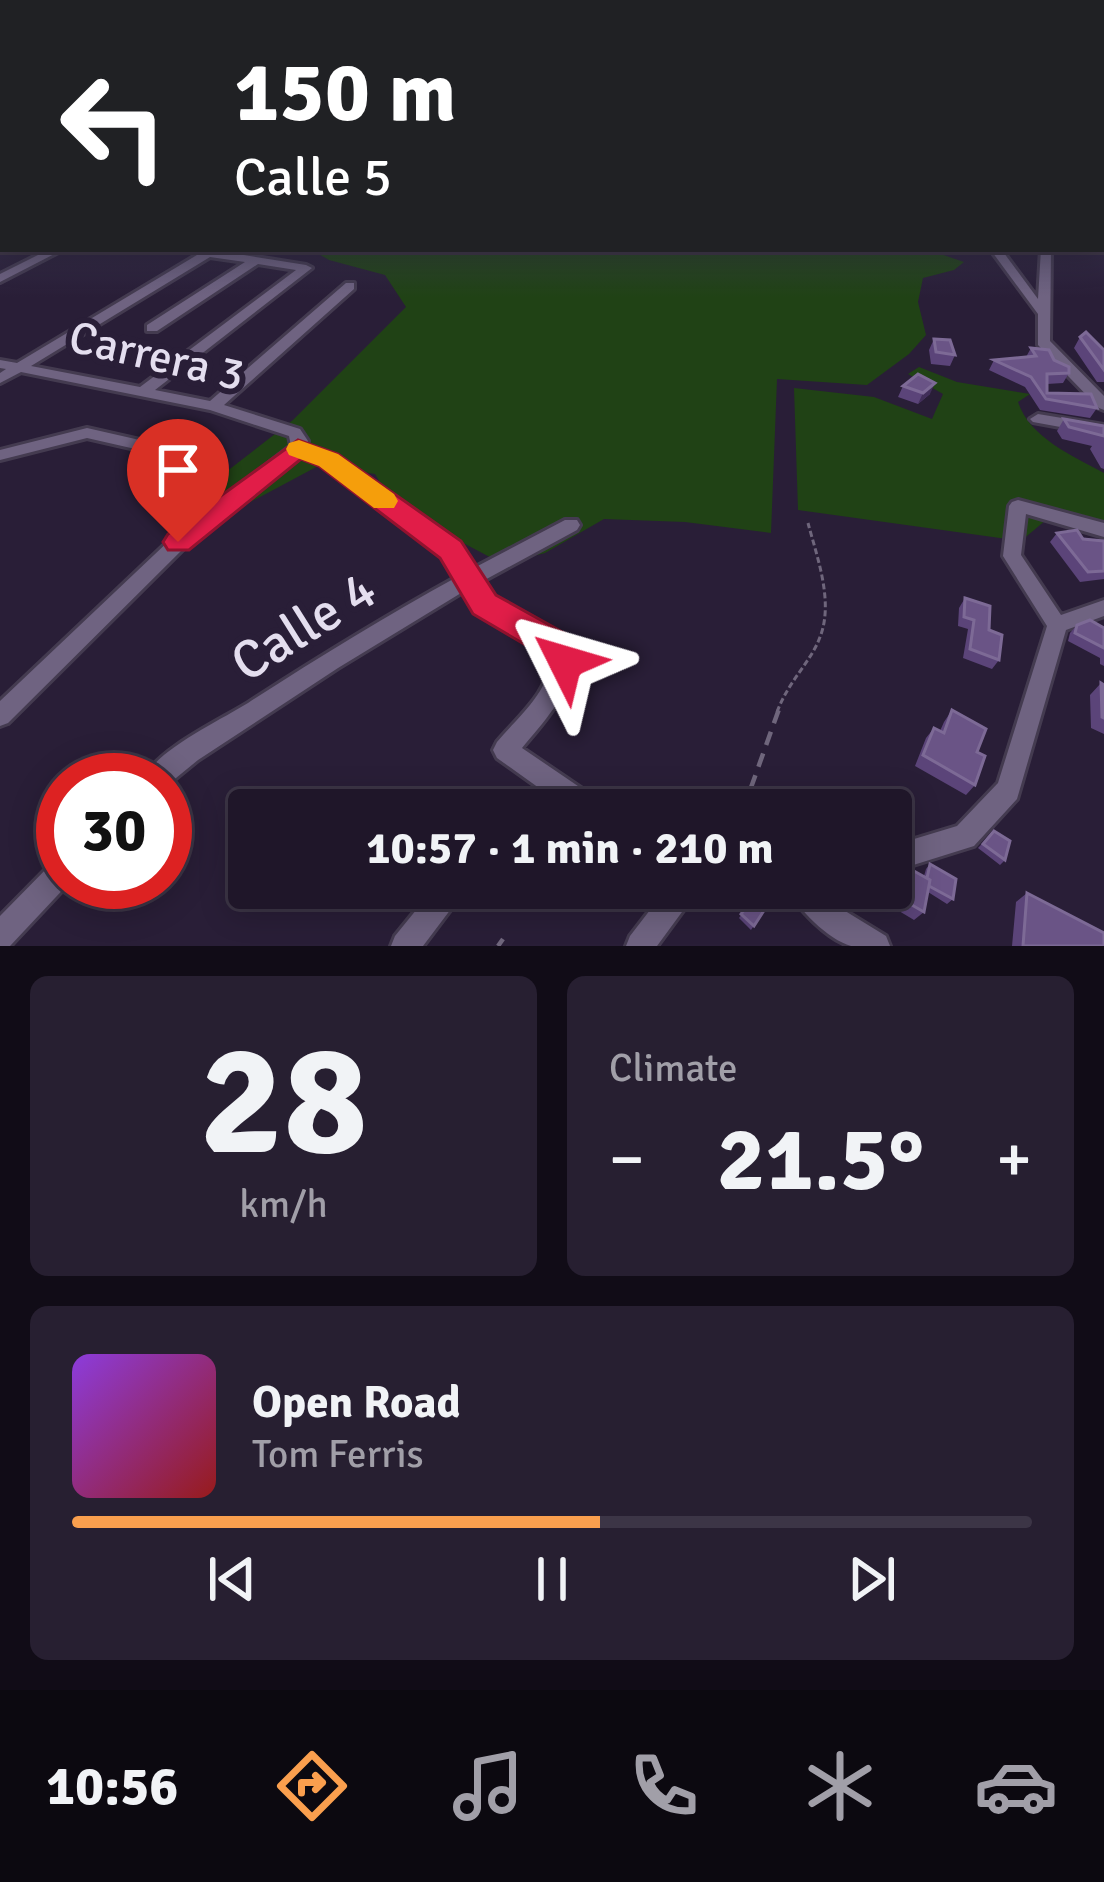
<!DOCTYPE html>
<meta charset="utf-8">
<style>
:root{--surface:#1f1629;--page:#271f31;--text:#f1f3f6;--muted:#a19fa8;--line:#3c3546;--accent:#fa9f4e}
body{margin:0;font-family:Signika,sans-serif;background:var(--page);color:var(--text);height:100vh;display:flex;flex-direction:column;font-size:45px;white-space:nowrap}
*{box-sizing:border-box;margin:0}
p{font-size:39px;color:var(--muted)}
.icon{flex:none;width:66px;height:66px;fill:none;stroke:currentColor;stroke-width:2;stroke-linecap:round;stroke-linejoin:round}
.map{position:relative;height:946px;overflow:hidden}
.details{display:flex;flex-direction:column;gap:30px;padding:30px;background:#110c17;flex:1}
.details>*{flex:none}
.banner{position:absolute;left:0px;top:0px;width:1104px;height:252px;box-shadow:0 6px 30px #0003,0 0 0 3px var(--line);background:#202124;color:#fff;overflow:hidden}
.speed{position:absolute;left:36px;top:753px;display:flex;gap:24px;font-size:60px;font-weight:700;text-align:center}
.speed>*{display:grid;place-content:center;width:156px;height:156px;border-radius:50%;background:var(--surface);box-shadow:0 6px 30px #0003,0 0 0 3px var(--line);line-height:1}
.speed .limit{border:18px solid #d22;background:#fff;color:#111}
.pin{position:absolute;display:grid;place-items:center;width:102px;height:102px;color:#fff;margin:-123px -51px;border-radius:50% 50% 50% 0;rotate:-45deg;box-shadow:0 0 12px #0007}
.pin .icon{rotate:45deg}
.me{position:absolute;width:132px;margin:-66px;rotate:310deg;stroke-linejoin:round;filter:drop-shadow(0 0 9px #0008)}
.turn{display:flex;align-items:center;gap:42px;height:252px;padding:0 36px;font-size:54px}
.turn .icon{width:156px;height:156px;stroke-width:2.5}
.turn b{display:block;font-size:84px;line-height:102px}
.big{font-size:90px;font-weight:800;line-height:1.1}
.details .tile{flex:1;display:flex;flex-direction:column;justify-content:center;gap:18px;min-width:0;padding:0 42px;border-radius:18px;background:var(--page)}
.details .dial{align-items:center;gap:0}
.dial b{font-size:156px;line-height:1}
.song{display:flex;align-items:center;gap:36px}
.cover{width:144px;height:144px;border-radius:18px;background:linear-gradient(135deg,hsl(270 70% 55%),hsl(0 70% 35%))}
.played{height:12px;border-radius:6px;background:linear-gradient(90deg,var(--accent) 55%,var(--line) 55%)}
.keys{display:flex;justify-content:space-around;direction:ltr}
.heat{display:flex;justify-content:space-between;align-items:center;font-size:66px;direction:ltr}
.details .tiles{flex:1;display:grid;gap:30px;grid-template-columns:1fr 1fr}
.tile:last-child{grid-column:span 2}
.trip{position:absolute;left:228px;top:789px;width:684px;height:120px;border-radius:12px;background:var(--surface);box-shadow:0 6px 30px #0003,0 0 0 3px var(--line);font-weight:800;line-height:120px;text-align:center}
.dock{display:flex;height:192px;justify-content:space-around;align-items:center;background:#0c0910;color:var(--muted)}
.dock .icon{width:84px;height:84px}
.dock .selected{color:var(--accent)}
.dock b{font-size:54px;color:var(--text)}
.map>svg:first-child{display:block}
</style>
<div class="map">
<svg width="1104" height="946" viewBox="0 0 1104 946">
<rect width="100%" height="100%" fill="#291e37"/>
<!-- green -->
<path fill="#204215" d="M310,249H926L964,262L954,270L923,278L918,302L926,335L909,354L867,385L777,379L771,533L685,522L604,519L545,553L503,564L395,507L375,474L320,465L243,506L204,519L182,506L293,420L406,307L385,275L329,260Z
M919,367L957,382L1030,394L1018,402C1030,438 1073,456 1104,473V534L1092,536L1046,520L1021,541L798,510L794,388L874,397L932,419L943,394L908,374Z"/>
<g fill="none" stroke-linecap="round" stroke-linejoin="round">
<defs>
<path id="minor" d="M0,228H3V234H0Z
M50,249H64L0,282V274Z
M207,249H220L219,251L306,265L312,268L155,390L210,401L346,283H354V289L224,405L300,429L308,441L307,446L334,456L457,545L472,569L565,520H577L580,525L577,530L481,582L492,598L568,643C583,682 545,720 522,748L600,801L603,810L567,808L529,810L532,801L546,793L497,758L493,750L497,742C519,716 552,690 551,654L478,610L466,590L338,668L198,760L165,787V780H143C156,750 219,721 248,703C316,659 386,616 457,577L443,555L322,464L300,455L185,547L8,723L0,726V701L173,537L291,446L289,436L210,410L21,372L0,383V373L6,369L0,368V360L17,363ZM210,257L245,262L147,325V331H157L258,264L296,270L140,387L31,366Z
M990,249H1001L1038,299L1041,249H1051L1050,341L1104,396V410L1099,408L1038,345V314Z
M1038,414L1104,425V435L1033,422L1030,419Z
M87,428L188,451L196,456L188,461L87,438L0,460V450Z
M1018,500L1104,523V537L1026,514L1021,555L1061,615L1104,600V616L1066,630L1017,799L974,846L891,872V846L957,826L998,783L1047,626L1003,556L1009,506L1012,502Z
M63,857V882H70L10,946H0V916L54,861Z
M434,888H464L460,897L423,946H391L395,936Z
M667,888H697L693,897L657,946H626L630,936Z
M788,888H819L837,906L886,936L890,946C878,946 862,946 851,946C829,940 796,908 788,888Z"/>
</defs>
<!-- minor casing -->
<use href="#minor" stroke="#443b50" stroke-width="6"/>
<!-- path-far1 -->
<path stroke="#6f667c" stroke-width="3" stroke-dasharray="6 3" stroke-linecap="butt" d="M777,712C789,680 811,662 820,637C834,602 817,557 808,523"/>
<!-- path -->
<path stroke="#6f667c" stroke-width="4.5" stroke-dasharray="14 9" stroke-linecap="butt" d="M743,810L779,709
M498,946L503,939"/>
<!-- minor -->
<use href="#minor" fill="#6f6381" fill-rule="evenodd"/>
</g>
<!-- wall -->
<path fill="#5b4479" d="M127,249H164L158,254Z
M1080,337L1104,350V382H1097L1074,348Z
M934,339L955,355L950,366L931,364L929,350Z
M1031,348L1054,360L1069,373L1063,383L1047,384V393L1097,408L1090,418L1040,410L1025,387L989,370L994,360L1026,357Z
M903,386L930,394L918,404L898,397Z
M1064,419L1104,426V469L1101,468L1090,449L1092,446L1062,439L1057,431Z
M1057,533L1104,541V579L1080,582L1050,542Z
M965,598L989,630L999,660L992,669L963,658L968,629L958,626L959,608Z
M1077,625L1104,628V666L1100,664V658L1068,641L1070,633Z
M1101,683L1104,685V734L1091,728L1090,695Z
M952,710L977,752L975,785L966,795L915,766L926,738L934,728L940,731L944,722Z
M994,831L1005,860L1000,865L978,848Z
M930,864L953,899L947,904L928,892L924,912L914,920L889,905L897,875L905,866L924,876L926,869Z
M1027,893L1104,946H1012L1016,902Z
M751,901L763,912L751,930L739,918Z"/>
<!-- shaded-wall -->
<path fill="#412e59" d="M935,383L930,394L918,404L923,393Z"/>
<!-- building -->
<path fill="#6a5486" stroke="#7d6a96" stroke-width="3" d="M1086,332L1104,350V370L1080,337Z
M934,339L950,340L955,355L936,352Z
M1031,348L1049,350L1054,360L1069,367V373L1047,374V393L1091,394L1097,408L1046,399L1031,377L994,360L1036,356Z
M918,374L935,383L923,393L903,386Z
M1064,419L1104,426V436L1069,427Z
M1077,530L1083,539L1104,541V571L1088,572L1057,533Z
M965,598L990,606L989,630L1002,635L999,660L970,649L974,620L964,617Z
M1090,620L1104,628V648L1075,633L1077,625Z
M1101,683L1104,685V718L1102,717Z
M952,710L986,729L977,752L985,756L975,785L923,755L934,728L944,733Z
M994,831L1010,841L1005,860L983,844Z
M930,864L956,879L953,899L929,886L930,880L927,878Z
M905,866L930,880L924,912L898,897Z
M1027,893L1104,933V946H1023Z
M751,901L763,912L754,926L741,914Z"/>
<!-- sky -->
<linearGradient id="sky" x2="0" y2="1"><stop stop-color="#17101e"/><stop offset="0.56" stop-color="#43415e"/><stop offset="1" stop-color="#43415e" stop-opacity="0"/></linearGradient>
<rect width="1104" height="297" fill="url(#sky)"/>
<!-- route -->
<path fill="#e11d48" stroke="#92132f" stroke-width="3" d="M298,440L338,454L461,541L496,595L573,638L582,662L577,672L565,677L553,672L546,657L473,614L440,558L319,466L301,459L189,550H168L163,542L168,534Z"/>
<!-- slow -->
<path fill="#f59e0b" d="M299,440L338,454L394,494L398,501L394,508H374L319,466L289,455L286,449L289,443Z"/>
<g text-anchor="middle" stroke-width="12" stroke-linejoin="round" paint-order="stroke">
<!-- street labels -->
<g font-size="45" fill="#e4deef" stroke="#291e37">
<text transform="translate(157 355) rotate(13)" y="16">Carrera 3</text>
</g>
<!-- near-street labels -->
<g font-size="54" fill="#e4deef" stroke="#291e37">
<text transform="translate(303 625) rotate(-32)" y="19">Calle 4</text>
</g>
</g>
</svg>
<div class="speed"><div class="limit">30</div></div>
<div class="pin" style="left:178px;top:542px;background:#d93025"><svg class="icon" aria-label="arrive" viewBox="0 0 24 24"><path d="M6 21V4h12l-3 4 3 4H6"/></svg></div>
<svg class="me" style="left:565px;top:662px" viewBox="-20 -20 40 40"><path d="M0-17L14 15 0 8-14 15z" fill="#e11d48" stroke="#fff" stroke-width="4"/></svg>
<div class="trip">10:57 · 1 min · 210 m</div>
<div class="banner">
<div class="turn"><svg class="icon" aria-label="left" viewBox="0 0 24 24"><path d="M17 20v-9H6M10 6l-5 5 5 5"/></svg><div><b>150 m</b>Calle 5</div></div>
</div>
</div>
<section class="details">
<div class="tiles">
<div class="tile dial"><b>28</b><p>km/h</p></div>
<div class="tile"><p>Climate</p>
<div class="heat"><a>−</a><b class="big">21.5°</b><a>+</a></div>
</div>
<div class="tile">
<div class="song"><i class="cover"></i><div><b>Open Road</b><p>Tom Ferris</p></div></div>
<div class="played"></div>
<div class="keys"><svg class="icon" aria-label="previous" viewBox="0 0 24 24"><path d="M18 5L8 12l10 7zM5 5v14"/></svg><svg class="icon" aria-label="pause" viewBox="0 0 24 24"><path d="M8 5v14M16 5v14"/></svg><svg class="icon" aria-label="next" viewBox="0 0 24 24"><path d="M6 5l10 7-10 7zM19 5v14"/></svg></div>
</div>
</div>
</section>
<nav class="dock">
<b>10:56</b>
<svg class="icon selected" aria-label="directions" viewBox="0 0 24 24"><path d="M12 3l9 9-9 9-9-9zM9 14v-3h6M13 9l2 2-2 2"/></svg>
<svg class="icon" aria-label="music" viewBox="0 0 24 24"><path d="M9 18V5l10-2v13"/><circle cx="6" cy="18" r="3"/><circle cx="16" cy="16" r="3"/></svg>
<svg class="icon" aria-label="phone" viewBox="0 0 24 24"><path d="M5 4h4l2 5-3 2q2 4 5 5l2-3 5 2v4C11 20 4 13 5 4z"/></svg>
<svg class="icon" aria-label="climate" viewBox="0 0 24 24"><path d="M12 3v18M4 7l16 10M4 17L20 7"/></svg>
<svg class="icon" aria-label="car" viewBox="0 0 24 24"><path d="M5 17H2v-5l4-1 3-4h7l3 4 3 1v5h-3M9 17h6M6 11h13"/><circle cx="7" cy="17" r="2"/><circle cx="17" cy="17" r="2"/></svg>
</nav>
